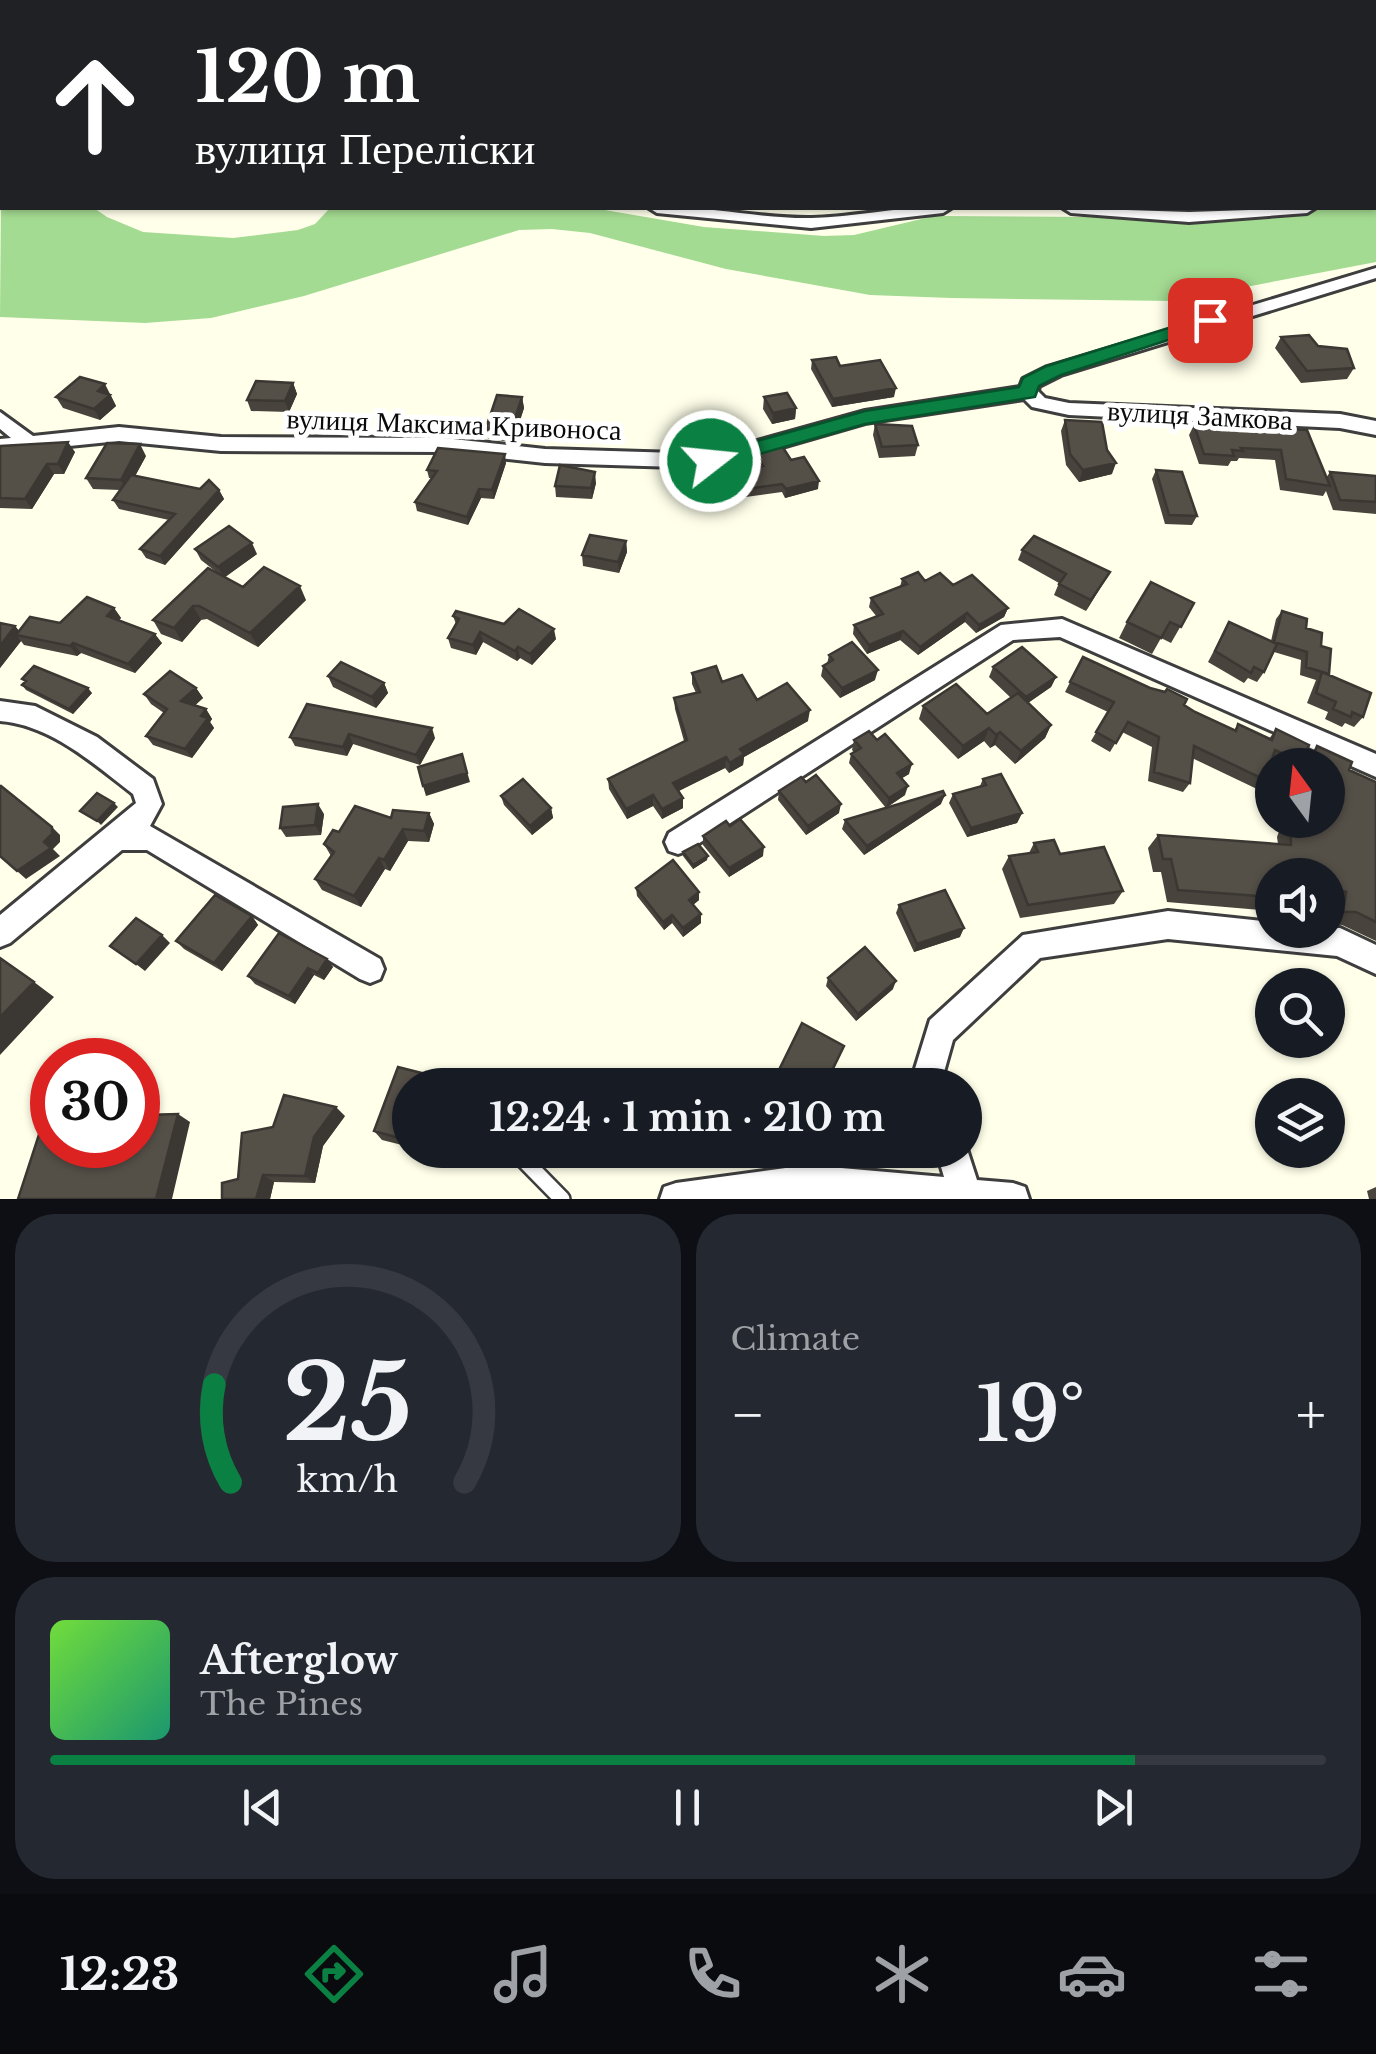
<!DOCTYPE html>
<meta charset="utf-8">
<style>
:root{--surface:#171b24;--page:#242831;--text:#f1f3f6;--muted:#9ea1a6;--line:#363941;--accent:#0b8043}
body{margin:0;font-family:"Libre Baskerville",serif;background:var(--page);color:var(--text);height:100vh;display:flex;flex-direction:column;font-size:38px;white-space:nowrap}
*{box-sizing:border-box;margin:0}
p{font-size:32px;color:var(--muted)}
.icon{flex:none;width:55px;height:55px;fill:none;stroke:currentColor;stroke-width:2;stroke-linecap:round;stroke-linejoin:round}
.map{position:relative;height:1199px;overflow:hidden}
.panel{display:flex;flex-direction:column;gap:15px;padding:15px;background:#0d0f14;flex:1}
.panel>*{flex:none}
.hud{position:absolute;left:0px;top:0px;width:1378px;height:210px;box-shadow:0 2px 8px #0004;background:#202124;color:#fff;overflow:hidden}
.needle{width:65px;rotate:345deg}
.buttons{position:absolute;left:1255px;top:748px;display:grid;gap:20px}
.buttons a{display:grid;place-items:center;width:90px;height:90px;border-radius:50%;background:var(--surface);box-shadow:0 2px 8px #0004;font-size:50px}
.speed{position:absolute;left:30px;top:1038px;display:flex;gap:20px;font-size:50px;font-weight:700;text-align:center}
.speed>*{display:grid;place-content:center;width:130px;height:130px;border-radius:50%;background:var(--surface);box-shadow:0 2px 8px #0004;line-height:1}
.speed .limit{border:15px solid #d22;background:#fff;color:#111}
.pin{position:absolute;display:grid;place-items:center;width:85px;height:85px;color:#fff;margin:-42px;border-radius:20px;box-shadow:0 5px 15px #0006}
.me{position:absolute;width:110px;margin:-55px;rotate:74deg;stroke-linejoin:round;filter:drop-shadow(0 0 8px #0008)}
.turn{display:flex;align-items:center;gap:35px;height:210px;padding:0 30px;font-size:45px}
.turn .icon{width:130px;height:130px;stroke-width:2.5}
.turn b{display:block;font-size:70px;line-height:85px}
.big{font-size:75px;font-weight:800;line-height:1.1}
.panel .tile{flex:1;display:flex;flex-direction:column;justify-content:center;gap:15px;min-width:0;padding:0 35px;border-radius:40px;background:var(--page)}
.panel .dial{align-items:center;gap:0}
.dial svg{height:260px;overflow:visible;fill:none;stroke:var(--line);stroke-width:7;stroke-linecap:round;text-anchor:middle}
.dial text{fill:var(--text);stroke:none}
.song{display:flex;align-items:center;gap:30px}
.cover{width:120px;height:120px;border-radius:15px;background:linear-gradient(135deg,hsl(100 70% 55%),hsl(160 70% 35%))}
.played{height:10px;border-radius:5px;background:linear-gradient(90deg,var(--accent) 85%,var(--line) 85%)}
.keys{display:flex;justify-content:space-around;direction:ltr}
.heat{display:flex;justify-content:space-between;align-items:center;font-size:55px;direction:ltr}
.panel .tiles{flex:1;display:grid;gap:15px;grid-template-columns:1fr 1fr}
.tile:last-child{grid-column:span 2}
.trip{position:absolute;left:392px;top:1068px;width:590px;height:100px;border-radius:50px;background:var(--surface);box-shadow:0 2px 8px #0004;font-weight:800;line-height:100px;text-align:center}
.dock{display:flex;height:160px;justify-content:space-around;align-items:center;background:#090b0e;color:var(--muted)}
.dock .icon{width:70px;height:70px}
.dock .current{color:var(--accent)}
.dock b{font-size:45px;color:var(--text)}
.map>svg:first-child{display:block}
</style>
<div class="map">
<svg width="1376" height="1199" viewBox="0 0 1376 1199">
<rect width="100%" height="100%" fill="#ffffea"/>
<!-- forest -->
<path fill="#a4db92" d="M2,74V208H94L107,217L143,232L233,238L298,230L315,224L330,208H593L704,227L824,236L854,235L934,216L1094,217L1201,222L1376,204V262L1173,301L951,298L870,295L726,269L590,233L552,229L519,230L304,296L211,318L145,323L0,317Z"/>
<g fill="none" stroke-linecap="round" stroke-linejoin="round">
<defs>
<path id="service" d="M514,1150L562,1199"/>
<path id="minor" d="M1050,0H1075L1076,2H1052Z
M1375,194H1376V204H1375Z
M649,208C703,204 757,219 812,218C858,217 904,205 951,208L943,213L811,228L657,213Z
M1063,208L1189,212L1315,208L1307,213L1189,222L1071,213Z
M1376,268V278L1061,375L1039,386L1038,391L1045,398L1069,403L1340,414L1376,421V435L1340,428L1069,415L1032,407L1024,399L865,423L710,468L545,463L444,452L221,451L119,441L0,453V439L11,438L0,429V412L33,436L119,427L221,437L444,438L545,449L710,454L865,411L1020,387L1023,379L1047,367Z
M1062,619L1376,754V777L1060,637L1013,640L687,851L678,854L669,851L665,842L669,833L1001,625Z
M0,701L35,706L97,737L153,779L162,804L150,826L380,959L384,969L380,979L370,983L360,979L147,850H122L10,943L0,947V915L136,803L133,794C94,764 51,725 0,721Z
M1168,911L1272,922V930L1340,928L1376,945V974L1337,956L1168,939L1040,958L953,1040L944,1072L948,1085H918L914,1072L930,1020L1023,935Z
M965,1143L977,1180L1013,1183L1025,1187L1029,1199H660L664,1187L676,1183L807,1165L944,1177L936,1150H965Z"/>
</defs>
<!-- service casing -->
<use href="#service" stroke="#3e3e3e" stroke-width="20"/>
<!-- minor casing -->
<use href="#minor" stroke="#3e3e3e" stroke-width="6"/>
<!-- service -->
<use href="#service" stroke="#fff" stroke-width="15"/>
<!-- minor -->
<use href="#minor" fill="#fff" fill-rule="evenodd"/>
</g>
<!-- wall -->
<path fill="#48443d" d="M1281,337L1354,368L1347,379L1301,383L1275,348Z
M812,360L840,366L894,397L832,407L811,369Z
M293,383L297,394L289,412L251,411L247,400Z
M111,396L116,406L100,420L63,408L56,397Z
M522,397L524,408L513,442L488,439L486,428Z
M764,397L796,408L795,419L772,424L763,409Z
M1065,420L1112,474L1079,482L1066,465L1061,431Z
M875,424L918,445L915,456L879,458L873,435Z
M1194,425L1307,430L1326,478L1330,472L1376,476V514L1333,510L1326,491L1323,496L1280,490L1275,460L1239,458L1237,461H1231L1228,466L1199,464L1189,435Z
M0,446L75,452L64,474H54L32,509L0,508Z
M754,451L791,460L818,489L785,498L782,492L731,499L724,480V471L758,466L754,459Z
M146,456L135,476L200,489L219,490L224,499L165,565L146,558L140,549L169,520L119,509L113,500L120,490L93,489L86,478Z
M506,463L494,499L481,498L468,525L417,511L415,502L432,478H429L427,470Z
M1156,470L1197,516L1192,525L1165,524L1152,479Z
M596,483L592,499L556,497L555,486Z
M626,541L627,552L619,573L583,566L582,555Z
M195,549L257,554L224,577L243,587L306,600L258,647L207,619L201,620L182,642L161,634L153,620L219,574L201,560Z
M1022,550L1110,572L1086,611L1054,595L1059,583L1018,560Z
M902,579L953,585L1008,608L1004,617L976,633L965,622L918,655L900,640L867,654L853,634L854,625L877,617L869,607L871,598L900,587Z
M1194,603L1171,643L1161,638L1152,654L1119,638L1127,622Z
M114,608L121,618L119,620L162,643L135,673L81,653L77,656L24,645L21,641L0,668V623L15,626L19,631L60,623Z
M1282,611L1306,628L1321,646L1328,675L1363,717L1354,727L1345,723L1342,727L1325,719L1328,712L1307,703L1316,680L1300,675L1301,660L1274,652L1264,672L1257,682L1248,678L1244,683L1208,662L1229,622L1271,641L1276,619Z
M453,616L556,639L532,665L520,658L517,661L483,642L476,655L451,648L448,638L456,624Z
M829,655L875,680L840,698L821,676L823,666L827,664Z
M1083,657L1234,730L1238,724L1269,739L1276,729L1302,763L1301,765H1279L1271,761L1265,780L1257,789L1192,758L1190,783L1183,792L1148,781L1152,747L1122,732L1110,752L1091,741L1108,712L1065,692Z
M993,667L1056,677L1051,687L1028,703L1051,725L1045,738L1015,764L995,745L990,748L984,741L958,759L919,719L923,706L987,714L1011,698L989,677Z
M692,673L722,682L757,700L808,721L744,757L743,765L729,773L725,768L678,791L683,808L662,819L653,806L627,819L609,789L608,779L684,741L675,709L674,698L696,693L692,684Z
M328,676L384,683L388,693L376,708L333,687Z
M22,679L92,693L73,714L26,690L22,685L25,682Z
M196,688L203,698L194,706L206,709L212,719L210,722L214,728L192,758L153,745L146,736L164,713L151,704L144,694Z
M307,704L435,738L420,765L353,744L347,756L295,746L290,737Z
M854,740L909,774L902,778L905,795L887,807L941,804L864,855L842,829L845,820L886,808L849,763L851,754L854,752L852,750Z
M1317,746L1349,770L1376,782V941L1342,925L1329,924L1332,904L1328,903V875H1272V911L1167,902L1161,872H1153L1148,848L1158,835L1278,844L1277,837L1283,820H1328V765H1303L1305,760Z
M983,779L1022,813L1017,823L967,837L949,803L953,794L980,786Z
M806,782L839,813L806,835L778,800L779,791Z
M501,796L551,808L553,818L532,835L504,805Z
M429,813L434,824L429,842L408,841L390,871L385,869L361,907L322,890L315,879L331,856L324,844L339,832L391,818Z
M324,814L321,835L286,837L280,828Z
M703,836L763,856L729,877L703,845Z
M1034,843L1060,854L1123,891L1114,904L1020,918L1002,869L1009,856L1029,853Z
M683,852L707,860L693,869L683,856Z
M636,888L699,900L693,905L701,923L683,937L672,923L664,930L637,896Z
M899,905L960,937L914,952L896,913Z
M252,916L258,925L222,971L184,949L176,941Z
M279,933L333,967L324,980L314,975L295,1004L255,984L248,976Z
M828,978L893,989L856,1021L826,986Z
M776,1076L826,1085H778L774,1083Z
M410,1085V1147L382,1140L374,1131Z
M345,1116L323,1146L315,1183L274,1182L270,1199H222L238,1179Z
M421,1150H459L456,1159Z
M1376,1187V1199H1369L1367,1191Z"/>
<!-- shaded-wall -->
<path fill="#3b3732" d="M293,383L297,394L289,412L285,401Z
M105,384L116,406L100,420L94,409L98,391Z
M896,388L894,397L832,407L833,399Z
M522,397L524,408L513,442L511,431Z
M796,408L795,419L772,424L773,413Z
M68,442L75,452L64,474L58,464Z
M140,444L146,456L127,491L121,480Z
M505,454L506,463L494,499L492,490Z
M1116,463L1112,474L1079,482L1083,470Z
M47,464L54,474L32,509L25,499Z
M595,472L596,483L592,499L591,488Z
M819,481L818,489L785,498L786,489Z
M479,489L481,498L468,525L467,517Z
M219,490L224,499L165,565L160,556Z
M626,541L627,552L619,573L618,562Z
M252,543L257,554L224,578L218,567Z
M1110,572L1104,582L1086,611L1091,600Z
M300,586L306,600L258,647L250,633Z
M193,606L201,620L182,642L174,628Z
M114,608L121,618L114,625L107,616Z
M1008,608L1004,617L976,633L979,625Z
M967,613L965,622L918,655L920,647Z
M15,626L24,637L16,635L21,641L0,668V646Z
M554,629L556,639L532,665L530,654Z
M903,631L900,640L867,654L869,645Z
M480,632L483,642L476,655L473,645Z
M155,634L162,643L135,673L128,664Z
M73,643L81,653L77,656L70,646Z
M518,647L520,658L517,661L515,651Z
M878,670L875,680L840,698L842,688Z
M1056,677L1051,687L1022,707L1026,697Z
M384,683L388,693L376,708L372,697Z
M88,688L92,693L73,714L69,709Z
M196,688L203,698L188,712L181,701Z
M206,709L212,719L210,722L214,728L192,758L185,749L201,716Z
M810,710L808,721L744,757L743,765L729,773L730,763L740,749Z
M1051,725L1045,738L1015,764L1021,751Z
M432,728L435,738L420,765L416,755Z
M989,728L984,741L958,759L963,746Z
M1000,732L995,745L990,748L996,735Z
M349,734L353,744L347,756L343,747Z
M462,754L470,782L426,796L423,786Z
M726,757L725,768L673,794V783Z
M912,764L909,774L894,783L897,773Z
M908,786L905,795L886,808L889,798Z
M653,795V806L627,819L626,809Z
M945,795L941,804L864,855L867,846Z
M683,798V808L662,819V809Z
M114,803L118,807L101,825L97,821Z
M318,804L324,814L321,835L315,825Z
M841,804L839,813L806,835L808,826Z
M551,808L553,818L532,835L530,826Z
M429,813L434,824L429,842L424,831Z
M1022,813L1017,823L967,837L971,828Z
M52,827L60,835V842L53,849L60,856L26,879L17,871L44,842Z
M403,829L408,841L390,871L384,860Z
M764,847L763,856L729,877V868Z
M708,856L707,860L693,869V865Z
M379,858L385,869L361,907L354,896Z
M699,892V900L689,908V900Z
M701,914V923L683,937V928Z
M672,915V923L664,930L663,922Z
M252,916L258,925L222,971L214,963Z
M964,928L960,937L914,952L917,944Z
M162,935L170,943L145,971L136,964Z
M327,959L333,967L324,980L318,973Z
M308,968L314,975L295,1004L289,996Z
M896,981L893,989L856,1021L858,1014Z
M34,982L54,997L0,1055V1017Z
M336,1107L345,1116L323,1146L315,1183L305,1176L314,1137Z
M178,1114L190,1122L172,1199H156Z
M450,1150H459L456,1159L450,1151Z
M263,1175L274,1182L270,1199H256Z"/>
<!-- building -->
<path fill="#544f47" stroke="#3b3732" stroke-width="2.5" d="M1015,0H1041L1039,2H1013Z
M1309,335L1318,346L1347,349L1354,368L1307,371L1281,337Z
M836,357L840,366L880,360L896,388L833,399L812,360Z
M80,377L105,384L98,391L110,395L94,409L56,397Z
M256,381L293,383L285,401L247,400Z
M787,393L796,408L773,413L764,397Z
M497,395L522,397L511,431L486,428Z
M1065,420L1102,422L1107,450L1116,463L1083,470L1070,454Z
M875,424L912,426L918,445L882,447Z
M1194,425L1307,430L1330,486L1286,479L1281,450L1241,448L1243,451L1232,450L1234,456L1204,454Z
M68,442L58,464H47L25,499L0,498V446Z
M107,443L140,444L121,480L86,478Z
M780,443L791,460L804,457L819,481L786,489L782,484L731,491L724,471L763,466L754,451Z
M438,448L505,454L492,490L479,489L467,517L415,502L437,471L427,470Z
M560,465L595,472L591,488L555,486Z
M1156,470L1182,472L1197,516L1169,515Z
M1330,472L1376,476V502L1340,500Z
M131,475L200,489L209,480L219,490L160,556L140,549L175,514L113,500Z
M229,526L252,543L218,567L195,549Z
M590,535L626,541L618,562L582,555Z
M1034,536L1110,572L1091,600L1059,584L1066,574L1022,550Z
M264,567L300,586L250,633L199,606H193L174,628L153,620L208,568L243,587Z
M918,572L925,581L940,573L953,585L972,575L1008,608L979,625L967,613L920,647L903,631L869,645L854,625L883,614L871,598L907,584L902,579Z
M1151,582L1194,603L1181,627L1170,622L1161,638L1127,622Z
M87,597L114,608L107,616L155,634L128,664L73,643L70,646L16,635L30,617L60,623Z
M519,609L554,629L530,654L518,647L515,651L480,632L473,645L448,638L459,619L453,616L456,611L504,624Z
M1282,611L1307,619L1306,628L1322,633L1321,646L1331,649L1329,674L1306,667L1307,652L1274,642Z
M1229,622L1277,644L1264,672L1254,667L1251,673L1215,651Z
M0,623L15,626L0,646Z
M852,642L878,670L842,688L823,666L833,660L829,655Z
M1022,647L1056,677L1026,697L993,667Z
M1083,657L1150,688L1165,692L1167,689L1187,699L1184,705L1195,712L1236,731L1238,724L1272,740L1276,729L1309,745L1302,763L1275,750L1265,780L1194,746L1190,783L1154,772L1159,737L1128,722L1116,743L1096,732L1114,702L1070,682Z
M341,662L384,683L372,697L328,676Z
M34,666L88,688L69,709L22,685L26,681L22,679Z
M716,666L722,682L742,675L757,700L787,683L810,710L740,749L744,754L730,763L726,757L673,783L683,798L662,809L653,795L626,809L608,779L687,740L674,698L700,692L692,673Z
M170,671L196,688L181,701L206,709L201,716L208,718L185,749L146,736L167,709L144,694Z
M1322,672L1371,693L1363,717L1352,712L1351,717L1333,709L1336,702L1316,693Z
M956,684L987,714L1018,693L1051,725L1021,751L1000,732L996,735L989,728L963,746L923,706Z
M307,704L432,728L416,755L349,734L343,747L290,737Z
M869,731L877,740L885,734L912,764L897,773L908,786L889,798L851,754L861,748L854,740Z
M1317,746L1352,762L1349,770L1376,782V922L1356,912H1343L1346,892L1328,887V875H1283L1278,873V875H1272V897L1178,890L1171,859H1163L1158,835L1291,845L1290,824L1291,820H1328V765H1310Z
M462,754L467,773L423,786L418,767Z
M1001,774L1022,813L971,828L953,794L986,785L983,779Z
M816,775L841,804L808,826L779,791L801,777L806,782Z
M523,779L551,808L530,826L501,796Z
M1,786L52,827V834L44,842L51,848L17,871L0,856V787Z
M943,791L945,795L867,846L845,820Z
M97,793L114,803L97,821L80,811Z
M318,804L315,825L280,828L283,807Z
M355,806L391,818L393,810L429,813L424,831L403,829L384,860L379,858L354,896L315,879L334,852L324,844L333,830L339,832Z
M740,819L764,847L729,868L703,836L726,821L730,826Z
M1054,840L1060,854L1104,847L1123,891L1028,905L1009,856L1038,852L1034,843Z
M698,844L708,856L693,865L683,852Z
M673,860L699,892L689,900L701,914L683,928L672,915L663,922L636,888Z
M945,890L964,928L917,944L899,905Z
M215,895L252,916L214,963L176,941Z
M136,918L162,935L136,964L110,946Z
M279,933L327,959L318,973L308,968L289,996L248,976Z
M865,947L896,981L858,1014L828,978Z
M0,958L34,982L0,1017Z
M802,1023L844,1046L825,1085H791L776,1076Z
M398,1067L469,1085H410V1141L374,1131Z
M284,1095L336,1107L314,1137L305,1176L263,1175L256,1199H222V1183L238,1179L242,1133L273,1127Z
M46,1113H52V1145H138V1134L143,1115L178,1114L156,1199H18Z"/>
<!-- route -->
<path fill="#0b8043" stroke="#07532c" stroke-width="2.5" d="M1210,315L1217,316V324L1061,375L1039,386L1035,397L865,424L710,468L700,461L703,456L865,411L1019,387L1023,378L1047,366Z"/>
<g text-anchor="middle" stroke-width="10" stroke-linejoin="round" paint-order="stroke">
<!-- street labels -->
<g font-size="28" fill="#0b0b0b" stroke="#fff">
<text transform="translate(1200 415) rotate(3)" y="10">вулиця Замкова</text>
<text transform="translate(454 424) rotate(2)" y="10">вулиця Максима Кривоноса</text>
</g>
</g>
</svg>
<div class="buttons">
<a><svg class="needle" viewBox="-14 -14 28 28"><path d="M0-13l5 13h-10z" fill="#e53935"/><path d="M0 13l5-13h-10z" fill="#9ea1a6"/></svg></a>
<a><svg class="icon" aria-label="sound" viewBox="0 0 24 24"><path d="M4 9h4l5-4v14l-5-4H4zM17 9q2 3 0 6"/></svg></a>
<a><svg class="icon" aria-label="search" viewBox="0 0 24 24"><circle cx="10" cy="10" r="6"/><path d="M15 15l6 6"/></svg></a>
<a><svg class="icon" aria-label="layers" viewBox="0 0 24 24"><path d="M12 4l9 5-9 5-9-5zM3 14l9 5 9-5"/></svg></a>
</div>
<div class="speed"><div class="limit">30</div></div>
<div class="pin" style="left:1210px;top:320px;background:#d93025"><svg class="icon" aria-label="arrive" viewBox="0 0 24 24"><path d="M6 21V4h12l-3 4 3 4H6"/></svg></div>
<svg class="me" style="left:710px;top:461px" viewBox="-20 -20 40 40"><circle r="17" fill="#0b8043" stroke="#fff" stroke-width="3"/><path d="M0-11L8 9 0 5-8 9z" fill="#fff"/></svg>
<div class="trip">12:24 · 1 min · 210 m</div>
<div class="hud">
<div class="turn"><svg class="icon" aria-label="ahead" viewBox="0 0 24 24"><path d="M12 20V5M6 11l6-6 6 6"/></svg><div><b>120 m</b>вулиця Переліски</div></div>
</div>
</div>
<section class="panel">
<div class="tiles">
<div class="tile dial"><svg viewBox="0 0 100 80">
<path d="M14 69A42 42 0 1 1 86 69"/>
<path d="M14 69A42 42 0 0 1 9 39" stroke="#0b8043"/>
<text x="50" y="56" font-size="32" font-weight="700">25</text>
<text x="50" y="72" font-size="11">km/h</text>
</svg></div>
<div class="tile"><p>Climate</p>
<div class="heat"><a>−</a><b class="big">19°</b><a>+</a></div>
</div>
<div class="tile">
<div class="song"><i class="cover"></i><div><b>Afterglow</b><p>The Pines</p></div></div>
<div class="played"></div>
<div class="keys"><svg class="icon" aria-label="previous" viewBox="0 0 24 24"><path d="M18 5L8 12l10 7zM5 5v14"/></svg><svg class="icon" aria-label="pause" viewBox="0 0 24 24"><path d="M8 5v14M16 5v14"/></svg><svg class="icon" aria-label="next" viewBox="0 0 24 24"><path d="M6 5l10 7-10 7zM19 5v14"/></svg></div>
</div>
</div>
</section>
<nav class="dock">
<b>12:23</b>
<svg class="icon current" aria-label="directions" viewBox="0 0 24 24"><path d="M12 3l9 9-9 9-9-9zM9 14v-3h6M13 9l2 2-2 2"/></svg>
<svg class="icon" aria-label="music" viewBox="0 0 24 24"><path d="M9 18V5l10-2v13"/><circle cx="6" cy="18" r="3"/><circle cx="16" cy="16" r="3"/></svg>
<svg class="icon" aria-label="phone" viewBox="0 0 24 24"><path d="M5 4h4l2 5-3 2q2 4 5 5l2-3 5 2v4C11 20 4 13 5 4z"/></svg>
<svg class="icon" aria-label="climate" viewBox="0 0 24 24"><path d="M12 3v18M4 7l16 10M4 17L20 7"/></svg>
<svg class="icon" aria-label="car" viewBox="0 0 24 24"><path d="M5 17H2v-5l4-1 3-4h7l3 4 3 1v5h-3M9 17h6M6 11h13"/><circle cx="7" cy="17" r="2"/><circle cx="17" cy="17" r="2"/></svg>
<svg class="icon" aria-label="filters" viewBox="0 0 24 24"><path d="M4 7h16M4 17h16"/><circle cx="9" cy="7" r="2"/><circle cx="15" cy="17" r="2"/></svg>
</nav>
